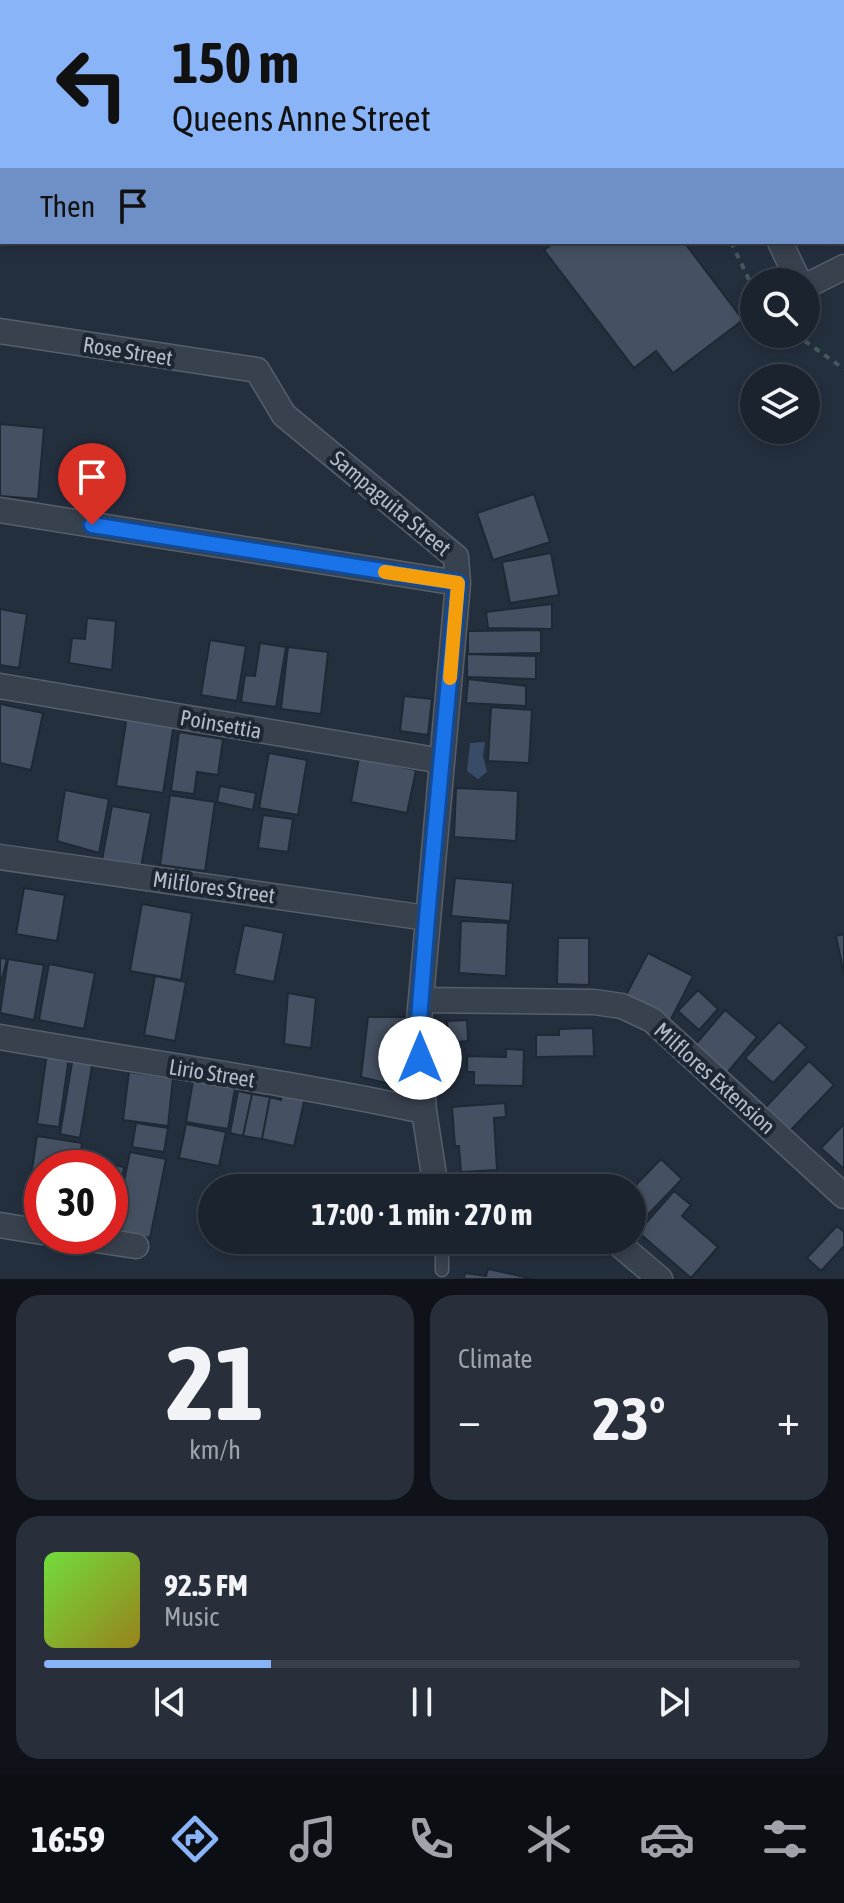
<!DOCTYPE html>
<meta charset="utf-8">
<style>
:root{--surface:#1b232e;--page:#282f3a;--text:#f1f3f6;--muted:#a0a4aa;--line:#39404a;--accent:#8ab4f8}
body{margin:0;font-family:"Asap Condensed",sans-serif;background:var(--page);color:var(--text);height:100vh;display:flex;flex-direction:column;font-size:30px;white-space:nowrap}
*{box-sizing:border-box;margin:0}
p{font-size:26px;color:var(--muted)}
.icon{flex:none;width:44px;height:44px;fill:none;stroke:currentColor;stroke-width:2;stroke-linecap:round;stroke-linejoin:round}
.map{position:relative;height:1279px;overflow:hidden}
.side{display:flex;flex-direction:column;gap:16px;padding:16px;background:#0f1319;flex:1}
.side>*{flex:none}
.top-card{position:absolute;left:0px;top:0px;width:844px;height:244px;box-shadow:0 4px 12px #0003,0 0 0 2px var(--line);background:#8ab4f8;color:#111;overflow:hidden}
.buttons{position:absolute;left:740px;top:268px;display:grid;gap:16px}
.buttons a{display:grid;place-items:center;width:80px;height:80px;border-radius:50%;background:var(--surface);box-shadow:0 4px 12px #0003,0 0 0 2px var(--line);font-size:40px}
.speed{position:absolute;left:24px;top:1150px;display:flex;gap:16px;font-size:40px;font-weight:700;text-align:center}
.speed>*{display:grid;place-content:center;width:104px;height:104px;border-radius:50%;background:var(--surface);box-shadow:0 4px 12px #0003,0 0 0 2px var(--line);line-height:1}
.speed .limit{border:12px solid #d22;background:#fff;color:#111}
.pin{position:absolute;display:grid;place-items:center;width:68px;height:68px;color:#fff;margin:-82px -34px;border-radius:50% 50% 50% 0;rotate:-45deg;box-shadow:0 0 8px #0007}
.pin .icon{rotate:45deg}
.me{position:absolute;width:88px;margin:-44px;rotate:0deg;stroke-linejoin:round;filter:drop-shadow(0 0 6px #0008)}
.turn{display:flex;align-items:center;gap:28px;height:168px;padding:0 40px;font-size:36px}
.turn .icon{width:104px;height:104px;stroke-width:2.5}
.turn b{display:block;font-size:56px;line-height:68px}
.then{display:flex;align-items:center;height:76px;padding:0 40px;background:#0003;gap:16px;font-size:30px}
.big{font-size:60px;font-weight:700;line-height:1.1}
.side .tile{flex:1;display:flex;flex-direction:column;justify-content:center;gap:12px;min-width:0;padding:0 28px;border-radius:24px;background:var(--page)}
.side .dial{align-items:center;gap:0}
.dial b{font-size:104px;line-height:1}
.song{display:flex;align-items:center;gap:24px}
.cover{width:96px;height:96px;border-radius:12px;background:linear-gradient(135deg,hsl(100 70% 55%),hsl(50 70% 35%))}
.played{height:8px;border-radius:4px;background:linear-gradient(90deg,var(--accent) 30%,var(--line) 30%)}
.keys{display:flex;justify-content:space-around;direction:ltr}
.heat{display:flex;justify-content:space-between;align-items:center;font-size:44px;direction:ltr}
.side .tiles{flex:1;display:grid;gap:16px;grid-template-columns:1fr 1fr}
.tile:last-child{grid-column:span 2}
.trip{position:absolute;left:198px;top:1174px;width:448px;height:80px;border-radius:40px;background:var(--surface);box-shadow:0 4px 12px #0003,0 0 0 2px var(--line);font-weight:700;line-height:80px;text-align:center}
.dock{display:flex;height:128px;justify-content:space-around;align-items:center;background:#0b0e12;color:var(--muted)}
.dock .icon{width:56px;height:56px}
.dock .current{color:var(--accent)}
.dock b{font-size:36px;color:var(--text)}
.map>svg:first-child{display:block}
</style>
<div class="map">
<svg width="844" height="1279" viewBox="0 0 844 1279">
<rect width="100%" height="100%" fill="#242f3e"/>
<!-- water -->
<path fill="#394c67" d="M485,742L483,756L487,772L478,779L467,771L470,743Z"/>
<!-- building -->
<path fill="#455162" stroke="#1f2835" stroke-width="2" d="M555,242H684L743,320L673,373L656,351L634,368L544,250Z
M0,424L44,428L38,499L0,496Z
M534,494L550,542L493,560L477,513Z
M551,553L559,595L510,603L502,562Z
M552,604V629L488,628L486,612Z
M0,609L27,614L19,668L0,665Z
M87,618L116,621L112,670L69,663L72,638L85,639Z
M541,630V653L468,654V631Z
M210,640L246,646L237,701L201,695Z
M260,643L286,647L276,707L241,702L245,675L255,676Z
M288,647L328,652L321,714L281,709Z
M467,654L536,656V679L467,677Z
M468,679L526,686V706L466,703Z
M404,696L432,699L428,735L400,731Z
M0,704L43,713L31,770L0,763Z
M491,707L532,710L529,763L488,761Z
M127,716L174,724L163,793L116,786Z
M179,732L223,739L218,775L197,772L194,794L171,791Z
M269,753L307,760L298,815L259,808Z
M359,758L416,770L407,813L351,802Z
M220,786L256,793L253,810L217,802Z
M456,788L518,791L516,841L454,837Z
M65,790L109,799L99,853L57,841Z
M170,795L215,802L205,871L160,865Z
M112,806L151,813L141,867L102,860Z
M263,815L293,819L288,852L258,848Z
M455,878L513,883L510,921L451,916Z
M24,888L65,895L57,941L16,934Z
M142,904L192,913L181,980L130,971Z
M461,921L508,923L506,976L459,973Z
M244,925L284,933L274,982L234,974Z
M844,934V974L836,936Z
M558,938H589V985L557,984Z
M648,953L693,976L669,1023L624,999Z
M0,958L7,959L0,986Z
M8,959L44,965L34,1020L0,1013Z
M49,964L95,973L84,1029L39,1020Z
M155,976L186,982L175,1041L144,1035Z
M698,990L718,1009L699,1030L678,1011Z
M288,993L316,998L311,1048L284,1044Z
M725,1010L757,1037L727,1073L695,1045Z
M368,1017H407L414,1076L402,1087L361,1077Z
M467,1020L468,1041L448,1043L447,1021Z
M779,1022L807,1047L773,1083L745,1058Z
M593,1028L594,1056L536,1057V1035H559V1029Z
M506,1049L524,1050L523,1086L474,1085V1072H467V1056L506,1057Z
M47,1053L69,1057L59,1127L37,1124Z
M73,1057L93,1060L80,1138L60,1134Z
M809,1061L834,1085L787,1134L762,1111Z
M129,1072L173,1078L168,1126L123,1120Z
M193,1081L235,1088L228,1129L186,1122Z
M282,1088L306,1093L294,1146L262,1139L270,1097L281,1100Z
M238,1091L252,1094L243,1136L230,1133Z
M252,1094L270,1097L262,1139L243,1136Z
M505,1103L506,1117L494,1118L497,1170L461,1172L459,1146H455L452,1107Z
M136,1123L168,1128L164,1152L132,1147Z
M186,1124L226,1132L219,1166L179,1158Z
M844,1124V1169L821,1148Z
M37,1136L82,1143L78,1168H42V1213L26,1210Z
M130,1152L166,1159L150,1238L114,1231Z
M661,1159L682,1179L638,1225L632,1219V1189Z
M90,1161L124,1167L115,1222L110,1221V1168H89Z
M674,1191L691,1205L682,1216L718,1247L691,1278L638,1232Z
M837,1226L844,1232V1246L821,1271L807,1258Z
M488,1269L534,1279H464L465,1273L486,1276Z"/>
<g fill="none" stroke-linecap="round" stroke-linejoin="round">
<defs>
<path id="lane" d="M677,2V0
M442,1240V1270"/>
<path id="street" d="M139,0L143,2
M725,0L730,2
M322,2L325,0
M806,2L811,0
M842,42L844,46
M842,208L844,213
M780,242L799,282
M806,286L844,267
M0,331L257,370L284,415L456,557L458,583L418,1032L424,1111L436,1188
M0,510L458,583
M0,686L442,761
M0,857L427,918
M422,1000L594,1002L622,1006L652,1020L844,1196
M0,1037C141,1062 284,1081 424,1111
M0,1225L42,1232
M70,1236L136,1246
M614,1240L660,1279"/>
</defs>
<!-- lane casing -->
<use href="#lane" stroke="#565f6c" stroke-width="15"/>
<!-- street casing -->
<use href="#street" stroke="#565f6c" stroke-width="27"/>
<!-- path -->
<path stroke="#44595c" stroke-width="4" stroke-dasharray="6 6" stroke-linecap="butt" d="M731,242L754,290
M795,334L844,369"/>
<!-- lane -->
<use href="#lane" stroke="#38414e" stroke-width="12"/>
<!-- street -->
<use href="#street" stroke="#38414e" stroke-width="24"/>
</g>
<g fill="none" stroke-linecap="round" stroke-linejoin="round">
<defs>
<path id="route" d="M92,525L458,583L427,918L418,1032L420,1058"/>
</defs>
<!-- route casing -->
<use href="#route" stroke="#114b97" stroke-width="20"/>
<!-- route -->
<use href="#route" stroke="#1a73e8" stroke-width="14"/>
<!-- slow -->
<path stroke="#f59e0b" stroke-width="14" d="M385,572L458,583L450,678"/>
</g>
<g text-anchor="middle" stroke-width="8" stroke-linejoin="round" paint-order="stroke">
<!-- street labels -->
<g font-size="22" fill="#b4bcc9" stroke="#1d2633">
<text transform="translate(128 351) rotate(9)" y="8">Rose Street</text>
<text transform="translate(391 503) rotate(40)" y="8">Sampaguita Street</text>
<text transform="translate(221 724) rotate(10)" y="8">Poinsettia</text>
<text transform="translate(214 887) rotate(8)" y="8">Milflores Street</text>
<text transform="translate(212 1073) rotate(9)" y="8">Lirio Street</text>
<text transform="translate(715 1078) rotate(42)" y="8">Milflores Extension</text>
</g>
</g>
</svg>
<div class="buttons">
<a><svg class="icon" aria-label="search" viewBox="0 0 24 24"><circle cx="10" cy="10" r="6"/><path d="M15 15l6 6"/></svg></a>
<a><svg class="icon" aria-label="layers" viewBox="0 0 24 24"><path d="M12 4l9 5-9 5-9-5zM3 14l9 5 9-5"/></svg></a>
</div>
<div class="speed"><div class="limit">30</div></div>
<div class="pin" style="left:92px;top:525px;background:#d93025"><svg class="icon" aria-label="arrive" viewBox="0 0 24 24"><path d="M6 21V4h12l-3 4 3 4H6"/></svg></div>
<svg class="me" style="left:420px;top:1058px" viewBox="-20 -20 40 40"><circle r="19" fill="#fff"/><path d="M0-13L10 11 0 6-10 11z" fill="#1a73e8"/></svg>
<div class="trip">17:00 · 1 min · 270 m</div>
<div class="top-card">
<div class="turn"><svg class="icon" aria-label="left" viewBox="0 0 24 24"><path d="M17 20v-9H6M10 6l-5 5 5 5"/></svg><div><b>150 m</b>Queens Anne Street</div></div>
<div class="then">Then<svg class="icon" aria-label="arrive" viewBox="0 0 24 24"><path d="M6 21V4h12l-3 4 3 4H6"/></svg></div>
</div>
</div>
<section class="side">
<div class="tiles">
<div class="tile dial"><b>21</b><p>km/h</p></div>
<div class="tile"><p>Climate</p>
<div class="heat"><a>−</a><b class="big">23°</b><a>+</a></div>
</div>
<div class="tile">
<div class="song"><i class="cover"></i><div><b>92.5 FM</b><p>Music</p></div></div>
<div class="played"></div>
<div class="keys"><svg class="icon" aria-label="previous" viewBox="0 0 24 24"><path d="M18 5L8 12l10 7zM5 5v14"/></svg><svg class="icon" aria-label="pause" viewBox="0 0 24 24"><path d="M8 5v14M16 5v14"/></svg><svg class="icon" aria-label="next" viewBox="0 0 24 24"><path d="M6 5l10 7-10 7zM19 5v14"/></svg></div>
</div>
</div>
</section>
<nav class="dock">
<b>16:59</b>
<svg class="icon current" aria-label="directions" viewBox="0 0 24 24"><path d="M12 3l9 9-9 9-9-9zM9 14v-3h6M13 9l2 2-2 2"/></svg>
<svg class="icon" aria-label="music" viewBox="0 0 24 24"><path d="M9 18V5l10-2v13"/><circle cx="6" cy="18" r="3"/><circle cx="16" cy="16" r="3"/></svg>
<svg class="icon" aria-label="phone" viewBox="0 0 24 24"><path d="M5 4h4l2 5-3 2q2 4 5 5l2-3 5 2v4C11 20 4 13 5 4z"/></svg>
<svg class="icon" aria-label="climate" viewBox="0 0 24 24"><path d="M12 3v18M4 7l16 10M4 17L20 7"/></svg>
<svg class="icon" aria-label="car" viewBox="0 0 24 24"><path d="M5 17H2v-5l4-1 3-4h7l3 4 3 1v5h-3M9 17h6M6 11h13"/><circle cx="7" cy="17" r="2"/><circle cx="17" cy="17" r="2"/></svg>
<svg class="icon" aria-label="filters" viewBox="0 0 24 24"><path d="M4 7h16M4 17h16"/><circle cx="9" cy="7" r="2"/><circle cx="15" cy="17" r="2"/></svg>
</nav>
